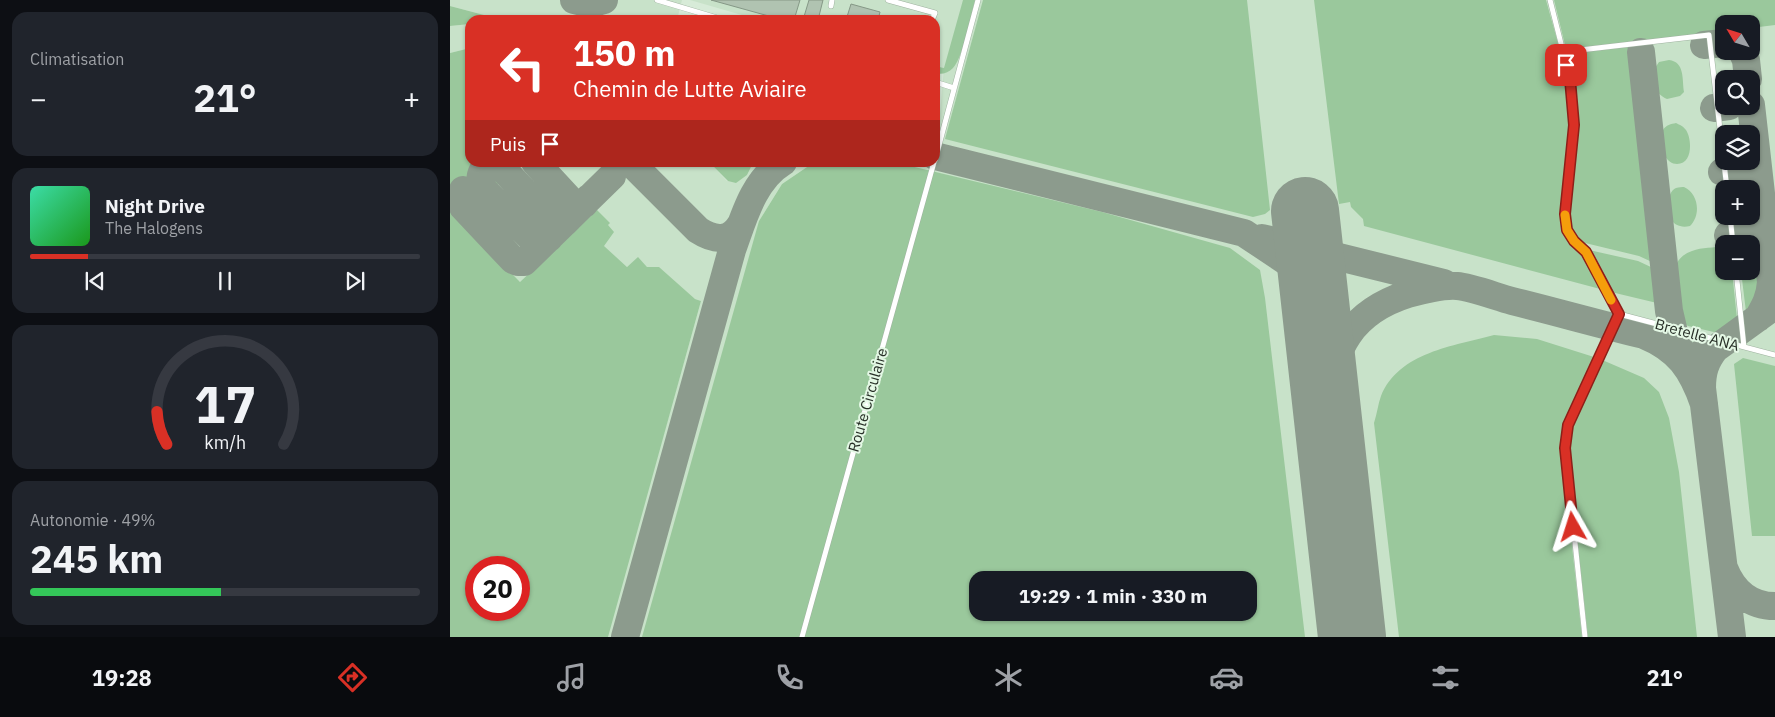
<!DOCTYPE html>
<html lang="fr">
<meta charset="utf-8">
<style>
:root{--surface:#171b24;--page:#20242c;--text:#f1f3f6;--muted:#9ea1a6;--line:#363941;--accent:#d93025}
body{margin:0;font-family:"IBM Plex Sans",sans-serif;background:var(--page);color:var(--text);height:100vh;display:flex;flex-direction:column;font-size:19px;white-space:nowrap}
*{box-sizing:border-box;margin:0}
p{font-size:16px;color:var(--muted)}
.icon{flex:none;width:28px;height:28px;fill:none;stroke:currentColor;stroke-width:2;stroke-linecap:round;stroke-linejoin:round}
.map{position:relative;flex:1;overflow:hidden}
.details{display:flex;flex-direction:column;gap:12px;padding:12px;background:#0d0f14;width:450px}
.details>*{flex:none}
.hud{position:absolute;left:15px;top:15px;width:475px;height:152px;border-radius:15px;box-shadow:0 1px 4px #0004;background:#d93025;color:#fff;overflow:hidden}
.needle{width:32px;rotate:308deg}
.controls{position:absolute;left:1265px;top:15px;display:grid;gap:10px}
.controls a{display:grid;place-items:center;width:45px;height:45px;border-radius:10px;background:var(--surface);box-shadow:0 1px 4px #0004;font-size:25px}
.speed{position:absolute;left:15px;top:556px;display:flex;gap:10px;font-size:25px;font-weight:700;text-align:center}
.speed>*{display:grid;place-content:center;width:65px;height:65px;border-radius:50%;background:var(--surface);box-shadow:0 1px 4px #0004;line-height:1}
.speed .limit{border:8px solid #d22;background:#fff;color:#111}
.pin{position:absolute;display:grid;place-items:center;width:42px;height:42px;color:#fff;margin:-21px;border-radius:10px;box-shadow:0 2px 8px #0006}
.me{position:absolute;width:55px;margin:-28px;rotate:354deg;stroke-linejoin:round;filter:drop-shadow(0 0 4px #0008)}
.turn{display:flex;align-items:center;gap:18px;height:105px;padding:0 25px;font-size:22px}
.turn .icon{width:65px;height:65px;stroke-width:2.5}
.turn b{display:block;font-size:35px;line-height:42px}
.then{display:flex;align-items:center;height:48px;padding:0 25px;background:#0003;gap:10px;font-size:19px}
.big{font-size:38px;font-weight:700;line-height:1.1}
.details .card{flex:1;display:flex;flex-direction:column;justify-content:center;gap:8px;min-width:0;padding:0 18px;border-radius:15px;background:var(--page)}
.details .dial{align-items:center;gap:0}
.dial svg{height:130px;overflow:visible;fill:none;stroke:var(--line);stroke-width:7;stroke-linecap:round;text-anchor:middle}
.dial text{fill:var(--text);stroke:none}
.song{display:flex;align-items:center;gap:15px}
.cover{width:60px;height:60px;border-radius:8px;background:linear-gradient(135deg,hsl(160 70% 55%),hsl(120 70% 35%))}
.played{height:5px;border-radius:2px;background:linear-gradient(90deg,var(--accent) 15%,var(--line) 15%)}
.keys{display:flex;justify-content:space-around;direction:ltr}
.heat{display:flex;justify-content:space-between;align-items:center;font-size:28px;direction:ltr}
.charge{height:8px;border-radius:4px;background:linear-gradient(90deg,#34c759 49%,var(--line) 0)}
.trip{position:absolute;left:519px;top:571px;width:288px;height:50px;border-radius:15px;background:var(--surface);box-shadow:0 1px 4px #0004;font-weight:700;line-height:50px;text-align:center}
.tabs{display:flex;height:80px;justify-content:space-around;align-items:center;background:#090b0e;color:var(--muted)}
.tabs .icon{width:35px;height:35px}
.tabs .selected{color:var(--accent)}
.tabs b{font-size:22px;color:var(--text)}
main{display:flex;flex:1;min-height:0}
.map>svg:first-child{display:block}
</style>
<main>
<section class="details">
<div class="card"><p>Climatisation</p>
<div class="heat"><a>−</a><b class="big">21°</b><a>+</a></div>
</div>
<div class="card">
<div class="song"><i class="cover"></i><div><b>Night Drive</b><p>The Halogens</p></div></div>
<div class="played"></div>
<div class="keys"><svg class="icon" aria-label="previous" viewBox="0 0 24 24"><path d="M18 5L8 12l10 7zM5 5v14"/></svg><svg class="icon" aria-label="pause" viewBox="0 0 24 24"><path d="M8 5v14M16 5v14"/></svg><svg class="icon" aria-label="next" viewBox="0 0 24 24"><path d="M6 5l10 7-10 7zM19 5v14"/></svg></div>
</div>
<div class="card dial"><svg viewBox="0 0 100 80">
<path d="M14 69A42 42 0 1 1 86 69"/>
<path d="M14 69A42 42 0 0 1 8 49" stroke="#d93025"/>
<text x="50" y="56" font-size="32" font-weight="700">17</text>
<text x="50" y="72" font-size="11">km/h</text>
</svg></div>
<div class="card"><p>Autonomie · 49%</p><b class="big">245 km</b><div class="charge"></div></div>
</section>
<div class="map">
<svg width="1325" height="637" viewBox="0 0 1325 637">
<rect width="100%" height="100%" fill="#d7ebd8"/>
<!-- built -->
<path fill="#c8e2c9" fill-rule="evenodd" d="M0,0H232L227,20H53L0,6Z
M240,0H1325V637H157L251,301L245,299L197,267L188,258L177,267L153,246L157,225L160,223L70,282L9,221L70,163H260L277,181L297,175L303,163H371L357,167L332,184L309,221L462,166L448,163L485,162V135L488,136L494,68L485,66V20H309ZM1274,24H1301V51H1274ZM1274,79H1301V106H1274ZM1274,134H1301V161H1274ZM1274,189H1301V216H1274ZM1274,244H1301V271H1274ZM528,580H798V612H528Z
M20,24V48L0,53V26Z"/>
<!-- green -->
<path fill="#9ac89c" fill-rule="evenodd" d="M513,0H525C521,15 513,58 503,68C498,73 492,75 485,73V66L494,68Z
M533,0H797L820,210L815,214L803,217L495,139Z
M864,0H1096C1105,33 1116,67 1119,102C1122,141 1116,180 1111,218C1115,240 1123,239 1134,255C1141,266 1147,278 1154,290L914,226L913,219L901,207L900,202L889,204Z
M1104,0H1325V25L1301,28V24H1274V31L1116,49Z
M0,6L53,20H20V24L0,26Z
M1179,47L1202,262L1189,256L1131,242L1123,235L1119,224L1118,208L1127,121L1118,54Z
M20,48V162L70,163L10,221L70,282L147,210L160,223L158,225L164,232L154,246L177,267L188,257L197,267H209L245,299L251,301L158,637H0V53ZM26,568H69V610H26Z
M1219,60C1235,62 1232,79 1234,92L1230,96L1217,99C1205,94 1203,83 1203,71L1209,62Z
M1226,123C1230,125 1233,126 1236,130C1242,139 1243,164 1227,164C1213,164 1207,140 1213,130C1216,125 1221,124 1226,123Z
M371,162L448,163L652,212L780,248L810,270L815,298L855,637H192L309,221L332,184L357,167ZM528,580H798V612H528Z
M260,163H303L297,175L286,183L278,181Z
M1234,187C1249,194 1251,215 1240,226C1212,232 1214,193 1226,188C1229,187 1232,187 1234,187Z
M1274,246V271H1282L1287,319L1268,333L1238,326L1232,322C1230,307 1222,277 1227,263C1230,257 1236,253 1242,251C1252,247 1264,248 1274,246Z
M1139,250L1188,261L1203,268L1207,303L1161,292Z
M1301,251C1315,270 1313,297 1296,312L1291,271H1301Z
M1044,335L1087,339L1144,357L1115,424L1111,446L1132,637H949L924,423C927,414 928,404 931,396C949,352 1004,346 1044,335Z
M1293,358L1325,366V536H1302L1284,364Z
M1150,359L1194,378L1209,392L1219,418L1229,472L1247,637H1138L1118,454L1121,427Z"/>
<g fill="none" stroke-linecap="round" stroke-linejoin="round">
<!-- taxiway -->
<path stroke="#8c9b8d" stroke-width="28" d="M124,0C135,3 143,4 154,0
M1254,45L1274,43
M1292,51L1296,60L1298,79
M1191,52L1219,311L1226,341L1235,360
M1301,105L1321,282C1320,297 1315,306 1308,318
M1264,108L1279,106
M485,156L794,233L842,265L854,277L861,291L866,313
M50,162L53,169L102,221L114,223L119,218
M85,162L122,202L134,204L139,198
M180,162L248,230C265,241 280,242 291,224
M33,170C29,178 30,182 34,190L83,240C90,243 93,243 99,238
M1272,172C1291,169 1303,167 1310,189
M13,190L10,196L13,207L63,260L68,262H74L162,176
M1278,235C1297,233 1311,230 1318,253
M812,238L994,283
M1265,349C1255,362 1252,372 1252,388L1282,637
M1250,354L1265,349L1320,309
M876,404C883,348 901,312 958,294C971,290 993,285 1007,286C1021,287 1047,297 1062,301C1106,312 1149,324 1194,335C1228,349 1242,369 1254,404
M1274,568C1283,591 1300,606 1325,606
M175,637L282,250C293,220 303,180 333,162"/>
<!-- runway -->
<path stroke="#8c9b8d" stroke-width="68" d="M855,211L902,637"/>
</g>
<!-- building -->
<path fill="#b0c3b1" stroke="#859886" d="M261,0H350L344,20H333Z
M359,0H373L369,16L383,20H353Z
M401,4L430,12L428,20H396Z"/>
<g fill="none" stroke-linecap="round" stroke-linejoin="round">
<defs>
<path id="lane" d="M207,0L274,20
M438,0L485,13L482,20
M1100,0L1120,79L1124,125L1115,214L1117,230L1124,241L1136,252L1169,314L1118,425L1115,448L1135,637
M381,6L382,0
M1113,52L1259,35L1277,189
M485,82L504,88
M485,160L528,0
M1280,216L1283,244
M1286,271L1294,347
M1169,314L1325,355
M352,637L484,162"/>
</defs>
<!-- lane casing -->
<use href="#lane" stroke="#9fb2a0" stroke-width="6"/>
<!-- lane -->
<use href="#lane" stroke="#fff" stroke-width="5"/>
</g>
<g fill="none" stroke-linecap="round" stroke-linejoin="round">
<defs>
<path id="route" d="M1116,65L1120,79L1124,125L1115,214L1117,230L1124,241L1136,252L1169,314L1118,425L1115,448L1123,527"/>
</defs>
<!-- route casing -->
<use href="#route" stroke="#8d1f18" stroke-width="12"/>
<!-- route -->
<use href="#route" stroke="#d93025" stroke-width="9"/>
<!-- slow -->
<path stroke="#f59e0b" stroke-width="9" d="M1115,215L1117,230L1124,241L1136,252L1161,300"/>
</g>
<g text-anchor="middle" stroke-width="4" stroke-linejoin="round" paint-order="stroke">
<!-- street labels -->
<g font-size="15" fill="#283028" stroke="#e4f8e5">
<text transform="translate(1247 335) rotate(15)" y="5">Bretelle ANA</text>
<text transform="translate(418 400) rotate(-74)" y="5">Route Circulaire</text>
</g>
</g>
</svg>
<div class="controls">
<a><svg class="needle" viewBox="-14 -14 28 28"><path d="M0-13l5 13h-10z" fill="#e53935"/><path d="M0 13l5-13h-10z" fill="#9ea1a6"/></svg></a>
<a><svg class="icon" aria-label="search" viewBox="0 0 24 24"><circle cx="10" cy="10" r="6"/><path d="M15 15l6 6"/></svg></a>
<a><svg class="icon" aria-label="layers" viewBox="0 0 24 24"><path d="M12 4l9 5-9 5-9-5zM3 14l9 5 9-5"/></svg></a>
<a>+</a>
<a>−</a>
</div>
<div class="speed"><div class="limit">20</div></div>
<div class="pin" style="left:1116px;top:65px;background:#d93025"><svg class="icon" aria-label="arrive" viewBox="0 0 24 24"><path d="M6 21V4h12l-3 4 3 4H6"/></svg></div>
<svg class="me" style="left:1123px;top:527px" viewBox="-20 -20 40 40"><path d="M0-17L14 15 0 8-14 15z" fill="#d93025" stroke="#fff" stroke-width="4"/></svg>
<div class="trip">19:29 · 1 min · 330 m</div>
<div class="hud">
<div class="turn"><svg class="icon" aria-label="left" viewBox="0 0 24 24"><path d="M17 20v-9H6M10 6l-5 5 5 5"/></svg><div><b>150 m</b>Chemin de Lutte Aviaire</div></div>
<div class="then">Puis<svg class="icon" aria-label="arrive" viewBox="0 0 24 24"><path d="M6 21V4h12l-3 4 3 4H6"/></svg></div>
</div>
</div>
</main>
<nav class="tabs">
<b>19:28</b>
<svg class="icon selected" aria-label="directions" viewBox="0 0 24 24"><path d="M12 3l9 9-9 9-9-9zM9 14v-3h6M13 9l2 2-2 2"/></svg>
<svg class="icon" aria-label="music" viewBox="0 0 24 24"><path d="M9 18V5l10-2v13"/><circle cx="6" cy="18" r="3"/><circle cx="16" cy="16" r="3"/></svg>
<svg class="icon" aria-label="phone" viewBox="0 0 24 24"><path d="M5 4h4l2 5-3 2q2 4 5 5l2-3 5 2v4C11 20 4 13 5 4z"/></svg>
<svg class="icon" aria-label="climate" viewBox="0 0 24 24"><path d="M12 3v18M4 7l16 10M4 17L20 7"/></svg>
<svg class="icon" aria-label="car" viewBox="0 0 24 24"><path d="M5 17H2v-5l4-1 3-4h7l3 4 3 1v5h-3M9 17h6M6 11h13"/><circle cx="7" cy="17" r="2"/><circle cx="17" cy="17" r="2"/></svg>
<svg class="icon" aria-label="filters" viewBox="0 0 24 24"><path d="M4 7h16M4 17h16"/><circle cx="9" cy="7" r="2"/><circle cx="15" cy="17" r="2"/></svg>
<b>21°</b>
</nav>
